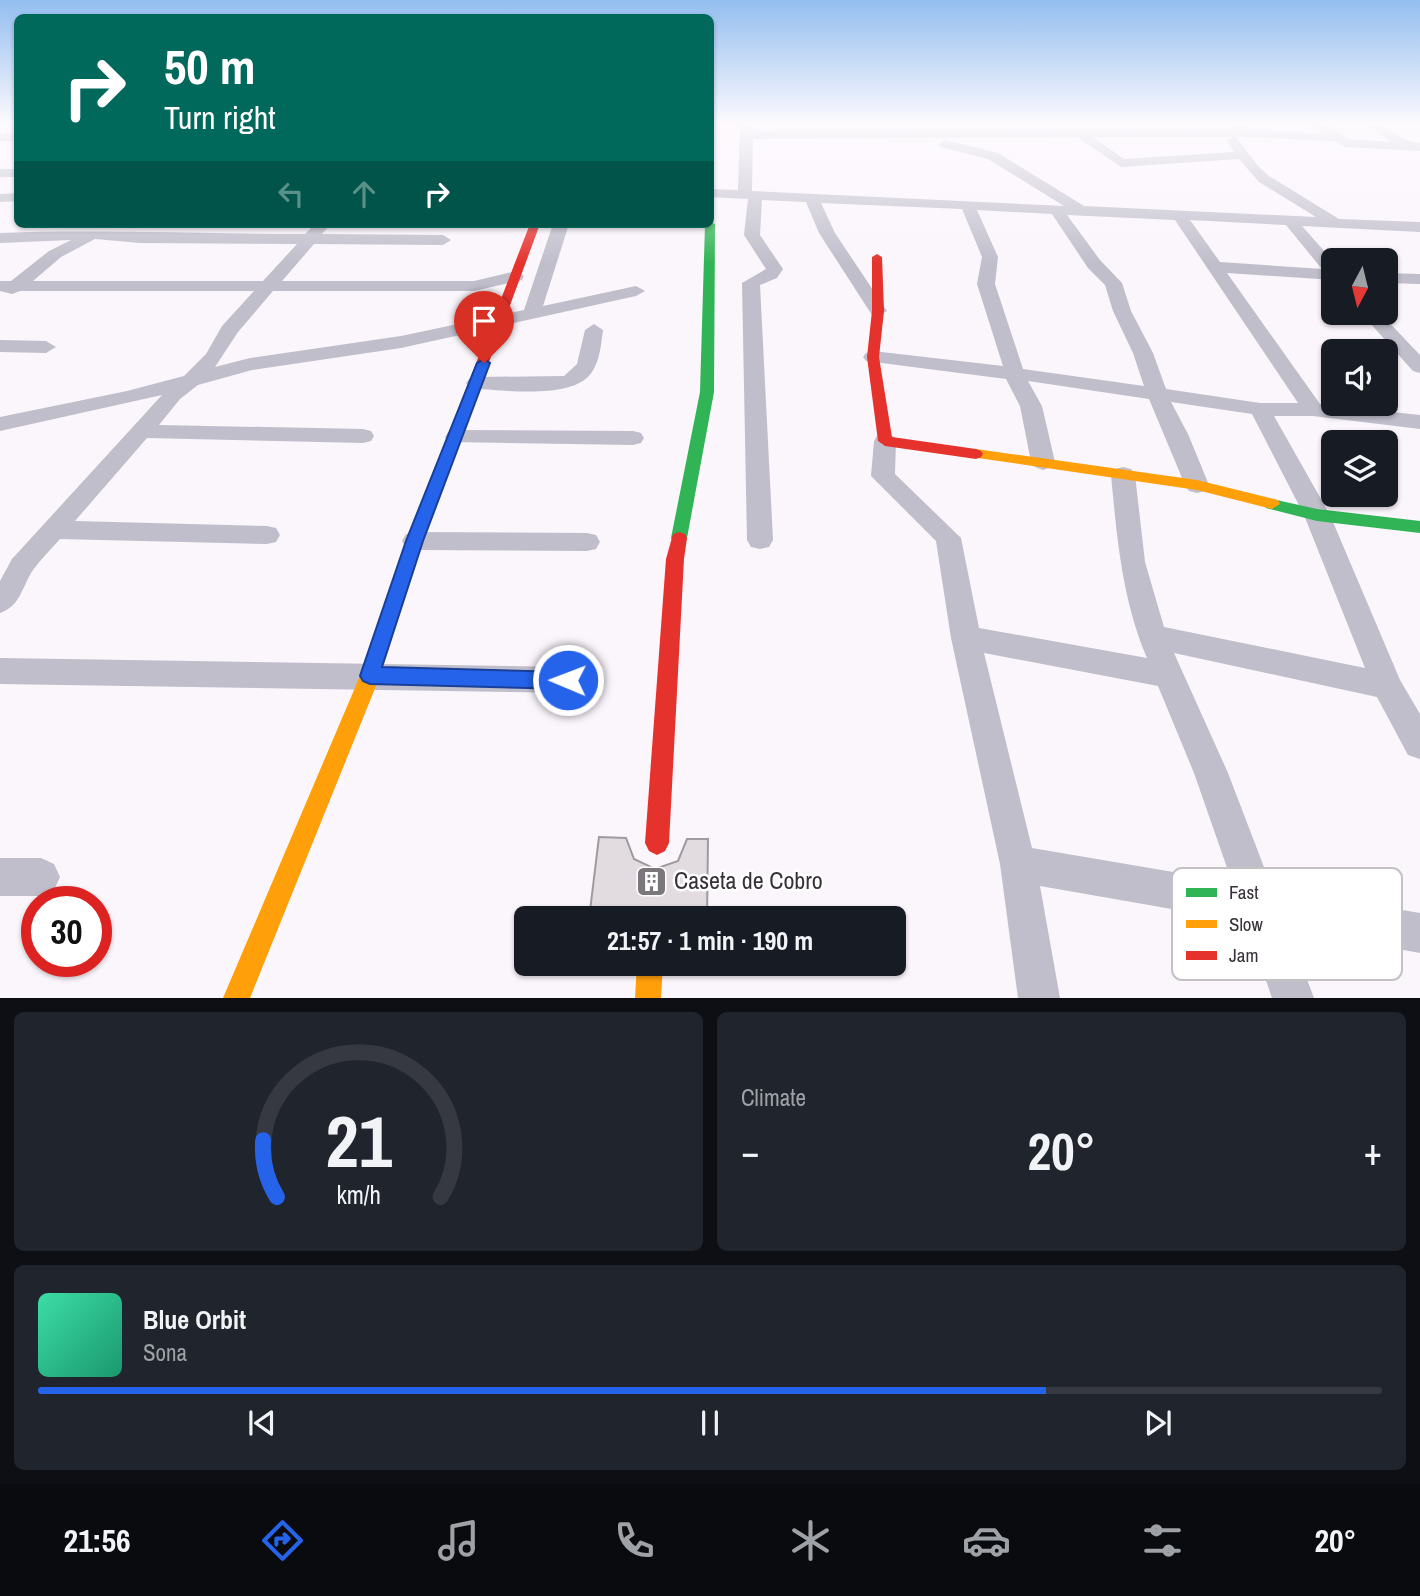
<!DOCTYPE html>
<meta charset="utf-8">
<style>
:root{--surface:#171b24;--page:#20242c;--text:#f1f3f6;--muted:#9ea1a6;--line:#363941;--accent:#2563eb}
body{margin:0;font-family:"Archivo Narrow",sans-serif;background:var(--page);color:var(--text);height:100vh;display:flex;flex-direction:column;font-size:26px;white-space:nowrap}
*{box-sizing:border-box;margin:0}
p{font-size:23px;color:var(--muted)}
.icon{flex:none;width:38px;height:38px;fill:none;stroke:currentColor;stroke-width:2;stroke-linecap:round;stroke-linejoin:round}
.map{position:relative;height:998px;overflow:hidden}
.panel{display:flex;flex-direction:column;gap:14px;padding:14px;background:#0d0f14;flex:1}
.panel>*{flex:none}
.guide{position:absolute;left:14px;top:14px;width:700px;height:214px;border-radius:10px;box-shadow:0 2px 5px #0004;background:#00695c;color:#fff;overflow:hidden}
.needle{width:46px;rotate:187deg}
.tools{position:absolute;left:1321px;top:248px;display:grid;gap:14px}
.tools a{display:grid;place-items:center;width:77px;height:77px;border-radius:10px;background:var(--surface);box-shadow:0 2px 5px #0004;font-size:35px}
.speed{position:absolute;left:21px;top:886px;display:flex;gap:14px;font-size:35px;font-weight:700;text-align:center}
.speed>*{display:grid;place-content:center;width:91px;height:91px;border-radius:50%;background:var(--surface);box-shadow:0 2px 5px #0004;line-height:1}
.speed .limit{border:10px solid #d22;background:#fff;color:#111}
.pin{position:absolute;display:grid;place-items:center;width:60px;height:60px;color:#fff;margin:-72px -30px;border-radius:50% 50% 50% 0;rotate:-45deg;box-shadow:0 0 7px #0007}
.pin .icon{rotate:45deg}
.me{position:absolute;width:77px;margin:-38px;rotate:271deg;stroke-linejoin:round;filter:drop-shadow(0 0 5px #0008)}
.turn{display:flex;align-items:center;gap:24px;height:147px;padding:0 35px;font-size:32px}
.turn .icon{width:91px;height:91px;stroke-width:2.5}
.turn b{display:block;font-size:49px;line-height:60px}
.lanes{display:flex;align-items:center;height:66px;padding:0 35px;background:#0003;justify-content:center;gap:35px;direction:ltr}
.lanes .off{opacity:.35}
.big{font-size:52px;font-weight:800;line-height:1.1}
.panel .widget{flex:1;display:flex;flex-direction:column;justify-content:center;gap:10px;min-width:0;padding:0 24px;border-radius:10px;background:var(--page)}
.panel .dial{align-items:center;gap:0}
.dial svg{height:182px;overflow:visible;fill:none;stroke:var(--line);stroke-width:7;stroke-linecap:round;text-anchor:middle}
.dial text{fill:var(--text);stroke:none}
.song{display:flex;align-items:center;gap:21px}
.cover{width:84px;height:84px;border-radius:10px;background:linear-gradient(135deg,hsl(160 70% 55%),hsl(160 70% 35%))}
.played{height:7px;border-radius:4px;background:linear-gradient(90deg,var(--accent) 75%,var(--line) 75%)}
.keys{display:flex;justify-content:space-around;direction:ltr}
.heat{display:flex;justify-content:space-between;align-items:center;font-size:38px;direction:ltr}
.panel .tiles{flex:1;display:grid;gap:14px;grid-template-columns:1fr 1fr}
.widget:last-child{grid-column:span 2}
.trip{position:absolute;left:514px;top:906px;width:392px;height:70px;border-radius:10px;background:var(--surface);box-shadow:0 2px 5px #0004;font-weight:800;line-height:70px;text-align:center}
.menu{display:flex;height:112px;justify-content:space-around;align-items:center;background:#090b0e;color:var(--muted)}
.menu .icon{width:49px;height:49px}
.menu .on{color:var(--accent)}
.menu b{font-size:32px;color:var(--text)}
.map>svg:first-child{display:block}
</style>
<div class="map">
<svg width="1420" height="998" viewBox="0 0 1420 998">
<rect width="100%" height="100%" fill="#fbf5fc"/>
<!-- building -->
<path fill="#e2dce1" stroke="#9e9a9e" stroke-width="2" d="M599,837L626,838L634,859L655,869L678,861L687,839H708L707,919H589Z"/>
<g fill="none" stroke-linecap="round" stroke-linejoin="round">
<!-- street -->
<path fill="#c0becb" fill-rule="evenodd" d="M740,125H752L753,131L1071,130L1076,127L1082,130L1234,129L1231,125H1243L1247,130L1323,133L1313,125H1327L1349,139L1391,142L1368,125C1389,124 1400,142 1420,143V151L1346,147L1334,141L1244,137H1093L1124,159L1234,152L1227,141L1233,137L1237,138L1258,166L1269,176L1339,219L1420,222V232L1302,226L1334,262V280L1227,273L1320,404L1420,415V429L1313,416H1274L1330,515L1400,680L1420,714V759L1408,755L1377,697L1174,653L1228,773L1272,888L1420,913V953L1288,929L1314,998H1272L1246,922L1040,886L1060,998H1018L1000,864L951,638L936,541L871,476L874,441L877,436H893L896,441L895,474L961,538L979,628L1147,658C1122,599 1117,538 1111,475L1115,469L1123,467L1131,469L1135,475L1145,562L1164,627L1365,668L1304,515L1252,414L1171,402L1188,434L1209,485L1205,491L1197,493L1189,491L1185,485L1149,399L1028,381L1042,406L1055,462L1051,467L1043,470L1035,467L1031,462L1020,406L1006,379L866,361L863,357L866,353L873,351L1003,366L977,284L982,257L962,209L821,203L835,233L887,311L878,316L872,315L819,233L806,202L762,200L760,235L783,269L777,278L760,285L773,540L769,547L760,549L751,547L747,540L742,283L766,269L744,235L748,199L710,197V189L738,190ZM1077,137L1121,167L1239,159L1259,182L1316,217L1084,206L998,153L945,140L939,144L941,147L988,159L1064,206L752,191L753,139ZM977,210L1052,214L1088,268L1105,285L1113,311L1133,353L1144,386L1023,369L995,284L998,257ZM1067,215L1175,220L1298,403H1260L1166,389L1153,353L1131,311L1122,283L1100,260ZM1190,220L1286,225L1322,269L1220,262ZM984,653L1158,686L1194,773L1232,882L1032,848Z
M0,133H18V141H0Z
M0,169H18V177H0Z
M18,193V201L0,202V194Z
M315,224H331L322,234L443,235L451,240L443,245L314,244L282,281H474L516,271L524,276L522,280L474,291H273L238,332L215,367L250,358L401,336L524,310L553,224H569L543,306L636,286L645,291L636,296L401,348L252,370L198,385L180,399L159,425L363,429L371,431L374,436L371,441L363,443L147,438L75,521L267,526L276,528L280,535L276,542L267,544L60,539C51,549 41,559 33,570C22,586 21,606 0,613V581L12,559L162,395L0,431V417L127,391L184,376L206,354L222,326L254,291H20L12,294L0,291V281H11L49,251L71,240L0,243V233C102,229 203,234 305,234ZM95,239L140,243L297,244L263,281H33L61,257Z
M1386,273L1420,274V284L1386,283Z
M1361,313H1380L1420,355V373L1413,371Z
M594,324L603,330C601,344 600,360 592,372C574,400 506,390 476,389L469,387L466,383L469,379L476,377L564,376L577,364L585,330Z
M0,340L46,341L56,347L46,353L0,352Z
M456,430L633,431L641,433L644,438L641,443L633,445L448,442L445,437L448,432Z
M415,532L587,533L596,535L600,542L596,549L587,551L415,550L406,548L402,541L406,534Z
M0,658L568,667L579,671L583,680L579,689L568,693L0,684Z
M0,858H41L54,864L60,877L54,890L41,896H0Z"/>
<!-- fast -->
<path fill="#30b455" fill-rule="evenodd" d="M710,221L715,224L714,392L687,538L685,542H673L671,538L700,392L705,224H710Z
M1272,499L1317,509L1420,521V533L1317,521L1266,508L1264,504Z"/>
<!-- slow -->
<path fill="#ff9f0a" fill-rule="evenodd" d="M451,441L458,446L423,541L380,676L250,998H223L360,676L407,541L444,446Z
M976,449L1197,480L1278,500L1280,504L1272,509L1197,490L971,457L969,454L971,451Z
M637,964H663L661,998H635Z"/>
<!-- jam -->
<path fill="#e5322d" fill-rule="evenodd" d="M530,224H540L458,446L451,451L446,449L444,446Z
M877,254L882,257L884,311L879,357L892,437L976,449L981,451L983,454L981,457L976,459L885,446L878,441L867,357L872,311V257Z
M679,532L685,534L687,538L684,559L669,843L665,851L657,855L649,851L645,843L666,559L673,534Z"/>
</g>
<!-- sky -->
<linearGradient id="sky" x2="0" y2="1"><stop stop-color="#93bef0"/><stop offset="0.47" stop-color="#fdfafe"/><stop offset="1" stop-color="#fdfafe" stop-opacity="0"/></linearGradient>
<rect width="1420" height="264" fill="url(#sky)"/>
<!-- route -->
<path fill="#2563eb" stroke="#184099" stroke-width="2" d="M484,359L490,363L423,541L382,667L568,672L575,674L578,680L575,686L568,689L370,684L363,681L360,676L406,541L477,363Z"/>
<!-- icons -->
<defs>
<symbol id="building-square" viewBox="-11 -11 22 22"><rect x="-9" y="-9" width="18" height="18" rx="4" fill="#7c767d" stroke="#fff"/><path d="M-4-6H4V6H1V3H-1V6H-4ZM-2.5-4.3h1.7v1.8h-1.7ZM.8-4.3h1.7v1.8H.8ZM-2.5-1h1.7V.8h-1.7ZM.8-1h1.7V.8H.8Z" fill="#fff"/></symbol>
</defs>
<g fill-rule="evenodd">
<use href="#building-square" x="634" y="864" width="35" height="35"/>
</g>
<g text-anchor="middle" stroke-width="5" stroke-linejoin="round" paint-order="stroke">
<!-- near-poi labels -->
<g font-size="24" fill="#373238" stroke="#fff" text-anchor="start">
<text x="674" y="889">Caseta de Cobro</text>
</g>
</g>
<!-- legend -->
<rect x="1172" y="868" width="230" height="112" rx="10" fill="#fff" stroke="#c3c2c3" stroke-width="2"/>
<rect x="1186" y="888" width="31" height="9" fill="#30b455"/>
<rect x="1186" y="920" width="31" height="8" fill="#ff9f0a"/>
<rect x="1186" y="951" width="31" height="9" fill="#e5322d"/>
<g font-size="19" fill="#373238">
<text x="1229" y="899">Fast</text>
<text x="1229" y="931">Slow</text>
<text x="1229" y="962">Jam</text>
</g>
</svg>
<div class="tools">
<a><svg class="needle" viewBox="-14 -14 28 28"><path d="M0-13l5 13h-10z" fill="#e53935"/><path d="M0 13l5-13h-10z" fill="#9ea1a6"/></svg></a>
<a><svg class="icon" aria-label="sound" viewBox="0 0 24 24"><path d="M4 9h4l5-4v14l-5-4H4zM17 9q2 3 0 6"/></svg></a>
<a><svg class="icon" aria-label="layers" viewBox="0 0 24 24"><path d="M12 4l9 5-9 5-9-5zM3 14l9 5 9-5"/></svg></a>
</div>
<div class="speed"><div class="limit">30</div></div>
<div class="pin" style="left:484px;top:363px;background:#d93025"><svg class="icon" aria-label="arrive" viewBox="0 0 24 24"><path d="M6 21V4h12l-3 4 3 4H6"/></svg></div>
<svg class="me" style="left:568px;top:680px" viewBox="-20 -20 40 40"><circle r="17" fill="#2563eb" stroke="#fff" stroke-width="3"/><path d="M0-11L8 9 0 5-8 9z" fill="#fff"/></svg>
<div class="trip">21:57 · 1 min · 190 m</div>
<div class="guide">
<div class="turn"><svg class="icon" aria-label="right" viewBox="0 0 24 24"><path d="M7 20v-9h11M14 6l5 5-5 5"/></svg><div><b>50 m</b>Turn right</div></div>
<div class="lanes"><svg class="icon off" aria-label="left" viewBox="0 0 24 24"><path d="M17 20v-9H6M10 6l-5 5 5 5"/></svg><svg class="icon off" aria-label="ahead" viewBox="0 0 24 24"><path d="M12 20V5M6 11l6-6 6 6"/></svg><svg class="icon" aria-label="right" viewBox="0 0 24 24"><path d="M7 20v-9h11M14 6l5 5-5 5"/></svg></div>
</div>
</div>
<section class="panel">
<div class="tiles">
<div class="widget dial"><svg viewBox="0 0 100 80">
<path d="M14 69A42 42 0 1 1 86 69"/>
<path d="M14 69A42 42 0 0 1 8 44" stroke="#2563eb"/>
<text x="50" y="56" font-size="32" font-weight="700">21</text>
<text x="50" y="72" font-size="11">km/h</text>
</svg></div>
<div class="widget"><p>Climate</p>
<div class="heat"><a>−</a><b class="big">20°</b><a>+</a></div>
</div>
<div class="widget">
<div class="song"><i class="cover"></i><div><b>Blue Orbit</b><p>Sona</p></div></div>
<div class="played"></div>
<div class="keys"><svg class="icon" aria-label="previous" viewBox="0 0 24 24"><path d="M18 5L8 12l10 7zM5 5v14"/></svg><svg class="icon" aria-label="pause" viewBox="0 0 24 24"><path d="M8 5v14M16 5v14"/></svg><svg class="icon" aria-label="next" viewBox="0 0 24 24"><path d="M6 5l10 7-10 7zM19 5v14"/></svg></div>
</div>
</div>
</section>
<nav class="menu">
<b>21:56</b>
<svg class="icon on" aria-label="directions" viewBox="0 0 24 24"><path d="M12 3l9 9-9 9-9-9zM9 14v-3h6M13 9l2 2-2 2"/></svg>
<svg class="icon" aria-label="music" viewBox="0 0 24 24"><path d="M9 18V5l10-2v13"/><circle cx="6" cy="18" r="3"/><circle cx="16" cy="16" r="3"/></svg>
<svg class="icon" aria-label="phone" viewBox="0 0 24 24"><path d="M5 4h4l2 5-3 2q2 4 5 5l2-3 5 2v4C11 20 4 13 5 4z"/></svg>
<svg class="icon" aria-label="climate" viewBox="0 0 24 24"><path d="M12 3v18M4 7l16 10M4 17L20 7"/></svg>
<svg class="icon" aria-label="car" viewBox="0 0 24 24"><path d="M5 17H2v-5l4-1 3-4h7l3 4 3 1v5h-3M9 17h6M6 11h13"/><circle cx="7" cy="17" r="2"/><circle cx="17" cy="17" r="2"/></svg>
<svg class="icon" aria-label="filters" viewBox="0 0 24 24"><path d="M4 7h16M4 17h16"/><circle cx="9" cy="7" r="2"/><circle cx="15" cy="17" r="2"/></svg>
<b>20°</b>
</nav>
